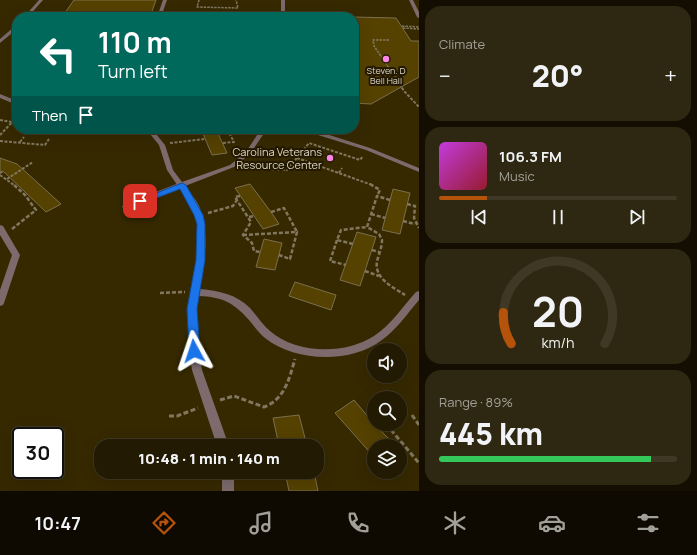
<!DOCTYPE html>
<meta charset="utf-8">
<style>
:root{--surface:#221a02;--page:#2e2711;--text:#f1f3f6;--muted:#a2a199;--line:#3f3824;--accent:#b45309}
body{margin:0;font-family:Manrope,sans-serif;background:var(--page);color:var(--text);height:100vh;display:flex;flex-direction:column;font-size:15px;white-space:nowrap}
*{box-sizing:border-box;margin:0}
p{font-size:13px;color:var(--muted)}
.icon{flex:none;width:22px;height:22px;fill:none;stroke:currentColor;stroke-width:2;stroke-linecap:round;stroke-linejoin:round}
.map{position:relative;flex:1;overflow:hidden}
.details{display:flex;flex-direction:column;gap:6px;padding:6px;background:#130e01;width:278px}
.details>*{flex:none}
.banner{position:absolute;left:12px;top:12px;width:347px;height:122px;border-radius:16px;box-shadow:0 4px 16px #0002,0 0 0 1px var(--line);background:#00695c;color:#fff;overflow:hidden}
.fabs{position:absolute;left:367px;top:343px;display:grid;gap:8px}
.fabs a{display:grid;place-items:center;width:40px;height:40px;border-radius:50%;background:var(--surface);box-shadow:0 4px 16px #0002,0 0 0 1px var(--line);font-size:20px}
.speed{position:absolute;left:12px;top:427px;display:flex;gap:8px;font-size:20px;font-weight:700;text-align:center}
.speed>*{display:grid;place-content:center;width:52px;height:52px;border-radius:50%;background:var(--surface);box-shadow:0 4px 16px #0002,0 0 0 1px var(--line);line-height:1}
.speed .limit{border:2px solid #111;border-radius:6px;background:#fff;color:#111}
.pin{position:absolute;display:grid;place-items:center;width:34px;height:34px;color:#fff;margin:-17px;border-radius:8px;box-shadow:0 2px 6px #0006}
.me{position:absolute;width:44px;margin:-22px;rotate:355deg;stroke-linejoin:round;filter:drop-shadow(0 0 3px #0008)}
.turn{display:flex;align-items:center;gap:14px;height:84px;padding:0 20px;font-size:18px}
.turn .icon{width:52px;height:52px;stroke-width:2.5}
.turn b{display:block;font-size:28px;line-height:34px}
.then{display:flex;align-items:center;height:38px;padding:0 20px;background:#0003;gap:8px;font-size:15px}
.big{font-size:30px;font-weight:800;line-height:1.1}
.details .tile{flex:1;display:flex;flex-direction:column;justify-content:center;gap:6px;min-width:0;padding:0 14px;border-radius:16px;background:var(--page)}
.details .dial{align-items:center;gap:0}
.dial svg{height:104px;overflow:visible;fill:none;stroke:var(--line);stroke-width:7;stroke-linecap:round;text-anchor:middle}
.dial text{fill:var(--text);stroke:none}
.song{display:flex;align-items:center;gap:12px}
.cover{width:48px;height:48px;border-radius:6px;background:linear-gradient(135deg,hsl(290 70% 55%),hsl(350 70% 35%))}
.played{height:4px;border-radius:2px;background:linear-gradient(90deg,var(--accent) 20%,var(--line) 20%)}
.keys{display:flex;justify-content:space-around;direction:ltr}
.heat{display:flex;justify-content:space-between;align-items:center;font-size:22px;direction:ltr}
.charge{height:6px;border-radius:3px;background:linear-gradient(90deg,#34c759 89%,var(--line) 0)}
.trip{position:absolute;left:94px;top:439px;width:230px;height:40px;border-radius:16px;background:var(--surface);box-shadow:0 4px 16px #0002,0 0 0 1px var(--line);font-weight:800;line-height:40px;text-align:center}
.tabs{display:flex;height:64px;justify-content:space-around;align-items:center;background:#0e0a01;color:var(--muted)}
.tabs .icon{width:28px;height:28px}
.tabs .selected{color:var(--accent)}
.tabs b{font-size:18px;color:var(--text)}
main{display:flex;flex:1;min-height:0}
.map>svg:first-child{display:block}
</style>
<main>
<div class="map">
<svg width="419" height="491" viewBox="0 0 419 491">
<rect width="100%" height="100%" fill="#2d2202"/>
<!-- built -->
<path fill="#362900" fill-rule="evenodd" d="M0,0H419V491H0ZM17,17H354V129H17ZM374,350H400V376H374ZM374,398H400V424H374ZM21,436H55V470H21ZM101,446H317V472H101ZM374,446H400V472H374Z"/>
<!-- building -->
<path fill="#554201" stroke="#7b6f4f" d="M74,0H156L150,17H62Z
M354,17L396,18L411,41H419V77L371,104L354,103Z
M201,129H216L227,153L212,155Z
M0,158L17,164L61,204L46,212L4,172L0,171Z
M250,184L271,212L279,224L263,229L235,188Z
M393,189L410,193L400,234L382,230Z
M357,232L376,237L360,286L340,280Z
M264,239L282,243L275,270L256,267Z
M295,282L336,295L331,310L289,296Z
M354,400L374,424L396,446H374V457L335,413Z
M299,415L307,446H279L273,418Z
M285,472H314L318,491H289Z"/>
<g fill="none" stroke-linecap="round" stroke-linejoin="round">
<!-- path-far3 -->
<path stroke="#81775f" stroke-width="1.5" stroke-dasharray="2.5 1" stroke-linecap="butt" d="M199,0L197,7L238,8L236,0
M402,26L419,27
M403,28L419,29
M389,40H373L374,46L398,81"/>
<!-- path-far2 -->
<path stroke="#81775f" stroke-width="2" stroke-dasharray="3 1.5" stroke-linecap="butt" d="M397,80L404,91L419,107
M0,120L17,123
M54,131L56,129
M0,135L17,117
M0,141L45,145L49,139
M20,142L24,137
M170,143L205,139
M223,143L234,142L227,129
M297,158L372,185
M258,163L262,169L287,170L309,143L360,160L363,156
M0,173L2,172
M339,173L342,168
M0,175L14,185
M7,179L33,162"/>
<!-- path-far1 -->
<path stroke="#81775f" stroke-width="2.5" stroke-dasharray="4 2" stroke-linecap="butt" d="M370,184L380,190L377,196
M240,196L235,197L251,222L243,235L252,243L254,251L260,252
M390,200L377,196L367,227L379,234L382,240C382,247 379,254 377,261C374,279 393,287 405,295
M407,204L415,206L414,218L419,228
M271,212L284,208L297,232
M208,213L233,206L237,200
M371,214L385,218
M249,217L254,216
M403,221L415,224
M12,229L36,210L25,195L13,184
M243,235L297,232L290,259L279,255
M337,240L330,261L346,265
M353,244L337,240L341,230L367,227
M372,250L379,252
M365,271L379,276
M160,293L185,292"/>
<!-- path -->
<path stroke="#81775f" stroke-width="3" stroke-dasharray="5 2.5" stroke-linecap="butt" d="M220,400L234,396L264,407C285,399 289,379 295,359
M412,415L419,425
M169,416H177L198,408
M370,418L374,416
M386,424L419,463
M400,451L405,448
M369,464L374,463"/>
<!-- service -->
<path fill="#7c6a6d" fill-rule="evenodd" d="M163,0H167L161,17H157Z
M179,183H185L186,185L185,187L129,209H126L122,207L123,205Z
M0,225L3,226L20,255L4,303L3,305L0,306V290L12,255L0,235Z"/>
<!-- minor -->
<path fill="#7c6a6d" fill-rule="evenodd" d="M281,0H285V17H281Z
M409,0H413L419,12V18L417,17Z
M0,94L17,101V105L0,98Z
M146,129H152L165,145L173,170L182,182L230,165L246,152L261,129H267L250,154L234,167L185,186C189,192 195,198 198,204C211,230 204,262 200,289C219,291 236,294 250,308C257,316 262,324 270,331C296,354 345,355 374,336C391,325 403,306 416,292L419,291V300C407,314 397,329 382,340C351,364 295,362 265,338C259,333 254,326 249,320C233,302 222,297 199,296L196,309L199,351L202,370L229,446H217L192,370L189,351L188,309L196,260L197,224L190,204L167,170L159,145Z
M320,132L370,148L419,168V172L366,150L318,135L317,134Z
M222,472H234V491H222Z"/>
<!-- tertiary -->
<path fill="#7c6a6d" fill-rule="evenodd" d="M39,0H43L28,17H24Z
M15,26H17V29L0,43V39Z"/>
</g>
<!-- route -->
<path fill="#1a73e8" stroke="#114b97" d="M182,183L186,185L203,215L205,224V260L197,309L200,351L198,355H191L189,351L187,309L196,260L197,224L194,215L180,189L143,203H137L136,201Z"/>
<!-- markers -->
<g fill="#fc86e4" stroke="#231900" stroke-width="1.5">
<circle cx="386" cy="59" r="4"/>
<circle cx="330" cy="158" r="4"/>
</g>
<g text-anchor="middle" stroke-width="4" stroke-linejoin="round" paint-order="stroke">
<!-- far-poi labels -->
<g font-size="9" fill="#ddd6c5" stroke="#231900">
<text x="386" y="74">Steven. D<tspan x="386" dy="10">Bell Hall</tspan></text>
</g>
<!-- poi labels -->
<g font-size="11" fill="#ddd6c5" stroke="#231900" text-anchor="end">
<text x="322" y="156">Carolina Veterans<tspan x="322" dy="13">Resource Center</tspan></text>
</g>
</g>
</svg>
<div class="fabs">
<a><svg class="icon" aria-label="sound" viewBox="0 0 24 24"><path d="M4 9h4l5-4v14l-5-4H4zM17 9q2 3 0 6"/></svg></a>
<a><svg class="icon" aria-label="search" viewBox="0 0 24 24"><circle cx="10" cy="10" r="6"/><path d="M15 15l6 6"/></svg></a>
<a><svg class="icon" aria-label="layers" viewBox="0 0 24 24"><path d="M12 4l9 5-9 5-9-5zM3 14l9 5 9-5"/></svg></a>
</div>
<div class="speed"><div class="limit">30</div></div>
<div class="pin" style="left:140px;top:201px;background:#d93025"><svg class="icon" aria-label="arrive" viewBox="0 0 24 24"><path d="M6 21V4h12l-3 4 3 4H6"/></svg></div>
<svg class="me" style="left:194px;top:351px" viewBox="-20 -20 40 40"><path d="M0-17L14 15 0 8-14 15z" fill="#1a73e8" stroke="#fff" stroke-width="4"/></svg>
<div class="trip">10:48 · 1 min · 140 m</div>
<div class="banner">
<div class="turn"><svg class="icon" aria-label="left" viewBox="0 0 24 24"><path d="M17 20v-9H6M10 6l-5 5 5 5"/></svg><div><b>110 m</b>Turn left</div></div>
<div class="then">Then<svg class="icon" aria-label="arrive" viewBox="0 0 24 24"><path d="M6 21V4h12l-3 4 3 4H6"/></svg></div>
</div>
</div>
<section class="details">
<div class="tile"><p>Climate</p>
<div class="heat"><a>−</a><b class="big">20°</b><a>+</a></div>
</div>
<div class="tile">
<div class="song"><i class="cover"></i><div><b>106.3 FM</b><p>Music</p></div></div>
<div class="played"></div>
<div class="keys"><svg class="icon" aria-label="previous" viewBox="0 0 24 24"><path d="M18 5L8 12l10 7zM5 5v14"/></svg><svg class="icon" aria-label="pause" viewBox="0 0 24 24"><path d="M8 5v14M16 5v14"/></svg><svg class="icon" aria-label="next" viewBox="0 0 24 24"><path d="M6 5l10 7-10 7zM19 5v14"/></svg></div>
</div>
<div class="tile dial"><svg viewBox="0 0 100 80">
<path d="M14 69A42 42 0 1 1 86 69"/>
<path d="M14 69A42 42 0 0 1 8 45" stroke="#b45309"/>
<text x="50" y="56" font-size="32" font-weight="700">20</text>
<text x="50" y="72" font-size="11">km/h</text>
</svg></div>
<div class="tile"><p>Range · 89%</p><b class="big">445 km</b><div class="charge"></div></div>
</section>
</main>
<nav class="tabs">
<b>10:47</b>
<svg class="icon selected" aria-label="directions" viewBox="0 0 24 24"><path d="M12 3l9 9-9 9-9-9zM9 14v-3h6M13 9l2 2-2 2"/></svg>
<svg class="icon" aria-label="music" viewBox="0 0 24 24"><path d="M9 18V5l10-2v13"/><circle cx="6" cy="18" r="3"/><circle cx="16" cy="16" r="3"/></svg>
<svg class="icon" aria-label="phone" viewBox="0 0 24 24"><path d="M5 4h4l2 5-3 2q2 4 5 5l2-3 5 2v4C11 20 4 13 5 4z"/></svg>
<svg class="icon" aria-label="climate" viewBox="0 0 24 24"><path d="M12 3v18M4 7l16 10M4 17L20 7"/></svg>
<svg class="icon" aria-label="car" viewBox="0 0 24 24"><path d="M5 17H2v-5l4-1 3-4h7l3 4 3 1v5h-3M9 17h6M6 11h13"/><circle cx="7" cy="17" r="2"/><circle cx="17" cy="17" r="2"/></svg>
<svg class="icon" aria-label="filters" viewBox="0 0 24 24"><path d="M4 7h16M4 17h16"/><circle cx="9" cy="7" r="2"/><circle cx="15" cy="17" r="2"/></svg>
</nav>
